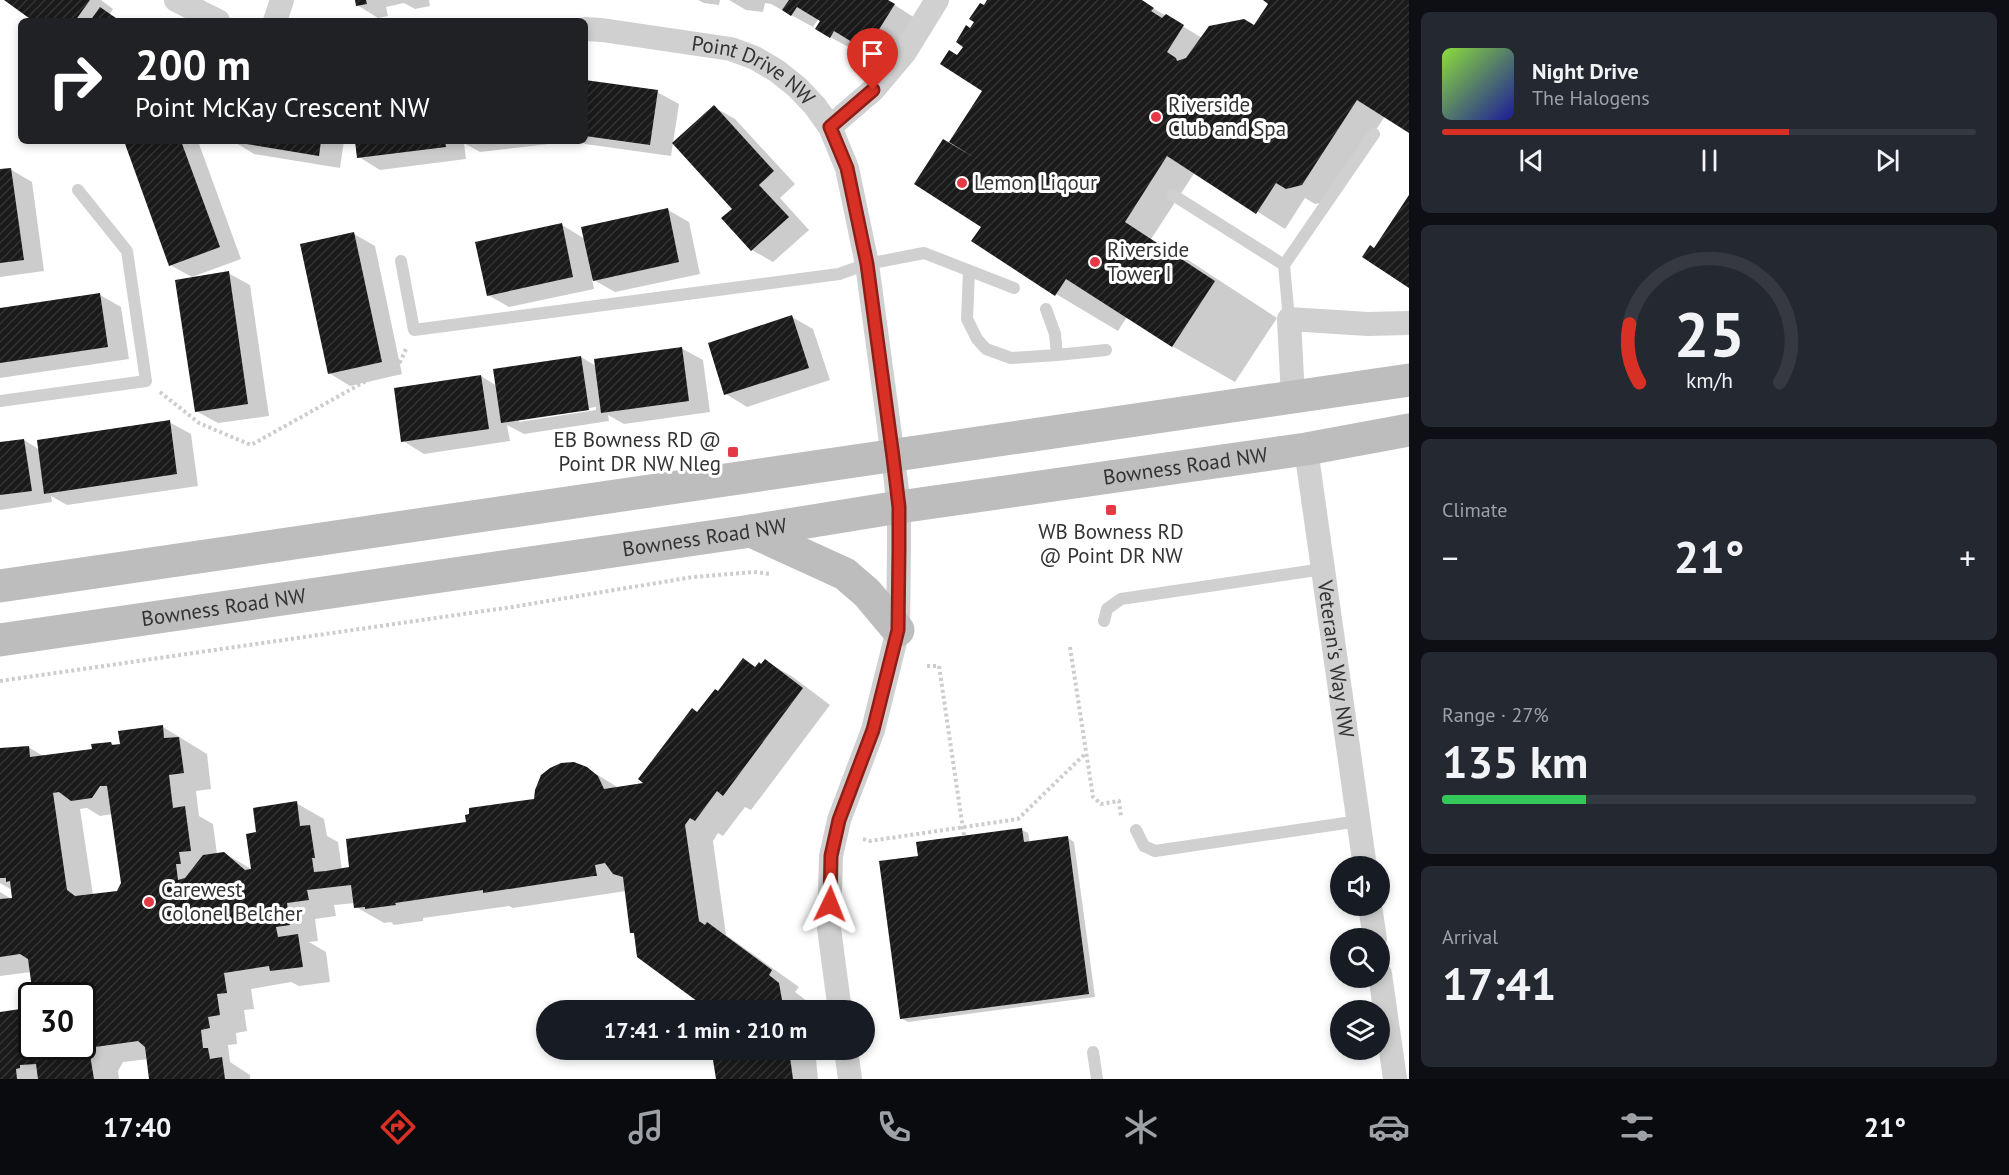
<!DOCTYPE html>
<meta charset="utf-8">
<style>
:root{--surface:#171b24;--page:#242831;--text:#f1f3f6;--muted:#9ea1a6;--line:#363941;--accent:#d93025}
body{margin:0;font-family:"PT Sans",sans-serif;background:var(--page);color:var(--text);height:100vh;display:flex;flex-direction:column;font-size:22px;white-space:nowrap}
*{box-sizing:border-box;margin:0}
p{font-size:20px;color:var(--muted)}
.icon{flex:none;width:33px;height:33px;fill:none;stroke:currentColor;stroke-width:2;stroke-linecap:round;stroke-linejoin:round}
.map{position:relative;flex:1;overflow:hidden}
.sheet{display:flex;flex-direction:column;gap:12px;padding:12px;background:#0d0f14;width:600px}
.sheet>*{flex:none}
.top-card{position:absolute;left:18px;top:18px;width:570px;height:126px;border-radius:9px;box-shadow:0 3px 9px #0003;background:#202124;color:#fff;overflow:hidden}
.tools{position:absolute;left:1330px;top:856px;display:grid;gap:12px}
.tools a{display:grid;place-items:center;width:60px;height:60px;border-radius:50%;background:var(--surface);box-shadow:0 3px 9px #0003;font-size:30px}
.speed{position:absolute;left:18px;top:982px;display:flex;gap:12px;font-size:30px;font-weight:700;text-align:center}
.speed>*{display:grid;place-content:center;width:78px;height:78px;border-radius:50%;background:var(--surface);box-shadow:0 3px 9px #0003;line-height:1}
.speed .limit{border:3px solid #111;border-radius:9px;background:#fff;color:#111}
.pin{position:absolute;display:grid;place-items:center;width:51px;height:51px;color:#fff;margin:-62px -26px;border-radius:50% 50% 50% 0;rotate:-45deg;box-shadow:0 0 6px #0007}
.pin .icon{rotate:45deg}
.me{position:absolute;width:66px;margin:-33px;rotate:2deg;stroke-linejoin:round;filter:drop-shadow(0 0 4px #0008)}
.turn{display:flex;align-items:center;gap:21px;height:126px;padding:0 18px;font-size:27px}
.turn .icon{width:78px;height:78px;stroke-width:2.5}
.turn b{display:block;font-size:42px;line-height:51px}
.big{font-size:45px;font-weight:600;line-height:1.1}
.sheet .widget{flex:1;display:flex;flex-direction:column;justify-content:center;gap:9px;min-width:0;padding:0 21px;border-radius:9px;background:var(--page)}
.sheet .dial{align-items:center;gap:0}
.dial svg{height:156px;overflow:visible;fill:none;stroke:var(--line);stroke-width:7;stroke-linecap:round;text-anchor:middle}
.dial text{fill:var(--text);stroke:none}
.song{display:flex;align-items:center;gap:18px}
.cover{width:72px;height:72px;border-radius:9px;background:linear-gradient(135deg,hsl(90 70% 55%),hsl(240 70% 35%))}
.played{height:6px;border-radius:3px;background:linear-gradient(90deg,var(--accent) 65%,var(--line) 65%)}
.keys{display:flex;justify-content:space-around;direction:ltr}
.heat{display:flex;justify-content:space-between;align-items:center;font-size:33px;direction:ltr}
.charge{height:9px;border-radius:4px;background:linear-gradient(90deg,#34c759 27%,var(--line) 0)}
.trip{position:absolute;left:536px;top:1000px;width:339px;height:60px;border-radius:30px;background:var(--surface);box-shadow:0 3px 9px #0003;font-weight:600;line-height:60px;text-align:center}
.tabs{display:flex;height:96px;justify-content:space-around;align-items:center;background:#090b0e;color:var(--muted)}
.tabs .icon{width:42px;height:42px}
.tabs .on{color:var(--accent)}
.tabs b{font-size:27px;color:var(--text)}
main{display:flex;flex:1;min-height:0}
.map>svg:first-child{display:block}
</style>
<main>
<div class="map">
<svg width="1409" height="1079" viewBox="0 0 1409 1079">
<defs>
<pattern id="building-hatch" width="6" height="6" patternUnits="userSpaceOnUse" patternTransform="scale(1.5)"><rect width="6" height="6" fill="#1a1a1a"/><path d="M-1 1l2-2M0 6l6-6M5 7l2-2" fill="none" stroke="#333"/></pattern>
</defs>
<rect width="100%" height="100%" fill="#fff"/>
<!-- shadow -->
<path fill="#0003" fill-rule="evenodd" d="M7,0H101L113,9L110,14L122,21H36Z
M356,0H429L430,6L415,9L404,3L386,7L388,16L378,18L357,5Z
M698,0H720L719,5L704,3Z
M729,0H887L915,18L883,69L854,52L859,45L855,42L852,49L830,37L822,21L819,18L813,27L771,4L765,3L763,12L746,10Z
M989,0H1140L1202,38L1255,27L1270,3L1266,0H1409L1385,116L1330,201L1315,204L1305,198L1285,229L1195,172L1151,239L1188,260L1277,318L1235,382L1172,346L1127,317L1118,331L1056,294L983,226L1003,178L984,91L958,57L965,46L971,30Z
M585,81L657,92L679,104L671,156L585,144L579,141H585Z
M714,107L735,119L795,184L780,198L809,230L773,262L752,250L723,219L734,209Z
M125,141H198L241,259L192,277L170,265Z
M233,141H344L340,168L254,154Z
M357,141H566V142L480,152L464,143L466,159L380,170L359,157Z
M10,169L32,182L44,271L0,277V171Z
M668,210L689,222L700,274L615,292L592,279L594,289L509,307L488,295L562,225L585,239Z
M354,234L375,246L402,374L350,386L329,373Z
M228,273L250,285L269,416L218,423L196,411Z
M100,295L121,307L129,359L0,378V310Z
M792,317L813,329L830,380L747,407L726,394Z
M681,348L703,360L710,412L624,424L608,415L609,421L524,434L507,425L510,441L424,454L403,441L481,376L497,386L581,357L596,366ZM596,407V410L519,422V419Z
M169,422L191,434L198,486L67,505L51,496L52,502L0,510V444L24,440L40,450Z
M743,660L757,668L765,661L793,677L830,705L751,810L745,807L723,836L718,833L713,841L726,935L799,987L795,992L807,1001L810,1011H714L705,1006L632,932L626,891L513,908L509,906L423,918V921L394,925L391,922L384,923L356,907L355,903L334,905L336,916L315,919L318,941L309,942L326,952L330,982L299,986L291,982L251,989L254,1009L244,1010L247,1031L236,1033L237,1044L228,1045L230,1062L250,1075V1079H151L148,1059L123,1062L118,1071L119,1079H0V1014L32,1047H82V996H35L31,972L0,976V892L13,900L12,890L0,883V750L28,747L45,757L93,751L111,743L116,746L163,727L207,754L211,789L196,791L199,816L213,824L217,854L224,853L253,870L258,833L296,803L324,819L327,836L338,842L342,870L536,800L586,768L619,788L646,784L698,714L719,692ZM87,808L100,816L113,814L123,883L117,892L93,895L80,809Z
M1022,830L1028,833L1030,843L1068,838L1074,842L1095,997L908,1022L901,1018L920,857Z
M722,1050H815L818,1079H718L727,1060L726,1052Z"/>
<!-- building -->
<path fill="url(#building-hatch)" fill-rule="evenodd" d="M4,0H90L75,21H33Z
M355,0H366L367,4L356,6Z
M789,0H888L895,4L861,58L852,52L857,45L834,31L830,38L815,29L820,21L797,7L791,16L782,10Z
M987,0H1142L1154,8L1151,11L1162,18L1166,14L1184,25L1167,52L1176,58L1177,61L1186,58L1209,26L1244,19L1254,25L1268,4L1263,0H1409V133L1357,100L1302,185L1286,189L1276,183L1256,214L1167,156L1125,222L1215,281L1172,347L1066,279L1055,296L971,241L981,227L914,184L943,139L975,158L949,142L982,91L940,64L949,50L957,55L963,47L956,42L966,25L970,28L974,22L969,19L980,3L984,5Z
M100,7L120,21H90Z
M585,80L658,90L650,145L585,136Z
M714,105L774,171L759,185L789,217L751,251L721,218L732,209L672,143Z
M124,141H181L220,247L169,266Z
M228,141H321L319,156Z
M355,141H445L446,147L357,158Z
M11,168L24,260L0,263V169Z
M1409,195V288L1362,257L1370,245L1374,248Z
M668,208L679,262L593,281L581,227Z
M562,223L573,277L487,296L475,242Z
M354,232L382,362L328,374L300,244Z
M229,271L248,404L195,412L175,280Z
M100,293L108,347L0,363V308Z
M792,315L809,368L724,395L708,343Z
M682,347L689,401L601,413L594,359Z
M581,356L589,410L501,423L493,369Z
M481,375L489,429L401,442L394,388Z
M170,420L177,474L44,494L37,440Z
M24,439L32,491L0,495V442Z
M743,658L755,667L759,662L761,664L765,659L803,688L723,796L717,791L695,821L690,818L685,825L699,921L705,925L707,922L772,970L769,975L779,983L784,1011H714L713,1007L709,1004L705,1007L637,957L634,933H630L623,877L613,874L605,863L595,865L597,876H594L483,893V890L395,903L396,905L365,909V907L354,908L351,885L307,890L309,900L287,903L290,925L276,927L278,937L298,934L303,967L270,971L269,966L224,973L227,993L217,994L220,1015L208,1017L210,1028L201,1030L203,1048H208L210,1059L222,1057L225,1079H149L145,1047L138,1041L95,1047L90,1055L94,1079H38L36,1064L20,1065V1068L16,1069L17,1079H0V1012L27,1008L32,1003V1047H82V996H33L28,959L20,954L0,957V899L12,898L10,881L6,882V878H0V748L29,746L30,757L92,749L91,744L111,742L112,745L120,744L118,731L163,725L164,738L179,737L184,773L169,775L173,808L185,806L191,851L179,852L181,864H176L178,880L185,878L203,855L224,852L245,870L251,869L246,834L256,832L253,808L297,801L300,826L310,825L315,858H312L314,872L326,871L349,867L346,839L466,822L465,815L469,814V808L534,799L535,790L541,775L550,768L561,763L574,762L587,767L598,776L604,789L643,783L638,779L692,708L697,712L715,689L718,691ZM100,786H107L121,883L117,891L75,896L67,890L53,793L59,792L71,801L92,798Z
M1022,828L1024,842L1068,836L1089,994L900,1019L879,861L918,856L916,842Z
M724,1050H789L793,1079H716L713,1060L726,1059Z"/>
<g fill="none" stroke-linecap="round" stroke-linejoin="round">
<!-- path -->
<path stroke="#cdcdcd" stroke-width="4" stroke-dasharray="3 3" stroke-linecap="butt" d="M160,392L199,423L251,445L400,362L407,347
M1070,647L1093,797L1101,804L1119,801L1121,817
M927,666H939L964,836
M0,681L512,607L693,577L754,572L771,574
M863,839L870,841L1018,819L1086,753"/>
<!-- service -->
<path stroke="#d0d0d0" stroke-width="12" d="M1173,195L1284,265
M401,261L414,330L839,274L867,264L924,253L1014,288
M969,271L967,319L977,339L986,349L1011,358L1057,355
M1046,309L1055,334L1057,355L1106,350
M1289,319L1284,265L1374,134
M0,401L146,381L127,251L78,190
M1104,621L1107,609L1121,599L1323,569
M1136,830L1144,846L1155,851L1359,821
M1093,1052L1097,1079"/>
<!-- minor -->
<g stroke="#d0d0d0" stroke-width="24">
<path d="M176,0L218,21"/>
<path d="M275,21L282,0"/>
<path id="s1" d="M585,29L602,30L731,49L755,58L777,71L797,87L815,106L830,127L847,168L867,264L893,457L899,507V549L898,630L873,730L839,820L831,856L829,928L840,1011"/>
<path d="M830,127L873,90L905,52L937,0"/>
<path d="M1293,398L1289,319L1368,324L1409,323"/>
<path id="s2" d="M1306,449L1365,867"/>
<path d="M1370,906L1375,939"/>
<path d="M1380,974L1395,1079"/>
<path d="M846,1050L850,1079"/>
</g>
<!-- secondary -->
<g stroke="#bdbdbd" stroke-width="33">
<path d="M751,531L845,574L867,593L898,630"/>
<path d="M0,586L1409,380"/>
<path id="s3" d="M0,640L751,531L899,507L1306,449L1409,430"/>
</g>
</g>
<g fill="none" stroke-linecap="round" stroke-linejoin="round">
<defs>
<path id="route" d="M830,904L831,856L839,820L873,730L898,630L899,549V507L893,457L867,264L847,168L830,127L873,90"/>
</defs>
<!-- route casing -->
<use href="#route" stroke="#8d1f18" stroke-width="15"/>
<!-- route -->
<use href="#route" stroke="#d93025" stroke-width="10"/>
</g>
<!-- markers -->
<g fill="#e63946" stroke="#fff" stroke-width="2">
<circle cx="1156" cy="117" r="6"/>
<circle cx="962" cy="183" r="6"/>
<circle cx="1095" cy="262" r="6"/>
<rect x="727" y="446" width="12" height="12" rx="3"/>
<rect x="1105" y="504" width="12" height="12" rx="3"/>
<circle cx="149" cy="902" r="6"/>
</g>
<g text-anchor="middle" stroke-width="6" stroke-linejoin="round" paint-order="stroke">
<!-- street labels -->
<g font-size="21" fill="#333" stroke="#fff">
<text dy="7" stroke="none"><textPath href="#s1" startOffset="176">Point Drive NW</textPath></text>
<text dy="7" stroke="none"><textPath href="#s3" startOffset="1198">Bowness Road NW</textPath></text>
<text dy="7" stroke="none"><textPath href="#s3" startOffset="712">Bowness Road NW</textPath></text>
<text dy="7" stroke="none"><textPath href="#s3" startOffset="226">Bowness Road NW</textPath></text>
<text dy="7" stroke="none"><textPath href="#s2" startOffset="212">Veteran's Way NW</textPath></text>
</g>
<!-- poi labels -->
<g font-size="21" fill="#333" stroke="#fff" text-anchor="start">
<text x="1168" y="112">Riverside<tspan x="1168" dy="24">Club and Spa</tspan></text>
<text x="974" y="190">Lemon Liqour</text>
<text x="1107" y="257">Riverside<tspan x="1107" dy="24">Tower I</tspan></text>
<text x="721" y="447" text-anchor="end">EB Bowness RD @<tspan x="721" dy="24">Point DR NW Nleg</tspan></text>
<text x="1111" y="539" text-anchor="middle">WB Bowness RD<tspan x="1111" dy="24">@ Point DR NW</tspan></text>
<text x="161" y="897">Carewest<tspan x="161" dy="24">Colonel Belcher</tspan></text>
</g>
</g>
</svg>
<div class="tools">
<a><svg class="icon" aria-label="sound" viewBox="0 0 24 24"><path d="M4 9h4l5-4v14l-5-4H4zM17 9q2 3 0 6"/></svg></a>
<a><svg class="icon" aria-label="search" viewBox="0 0 24 24"><circle cx="10" cy="10" r="6"/><path d="M15 15l6 6"/></svg></a>
<a><svg class="icon" aria-label="layers" viewBox="0 0 24 24"><path d="M12 4l9 5-9 5-9-5zM3 14l9 5 9-5"/></svg></a>
</div>
<div class="speed"><div class="limit">30</div></div>
<div class="pin" style="left:873px;top:90px;background:#d93025"><svg class="icon" aria-label="arrive" viewBox="0 0 24 24"><path d="M6 21V4h12l-3 4 3 4H6"/></svg></div>
<svg class="me" style="left:830px;top:904px" viewBox="-20 -20 40 40"><path d="M0-17L14 15 0 8-14 15z" fill="#d93025" stroke="#fff" stroke-width="4"/></svg>
<div class="trip">17:41 · 1 min · 210 m</div>
<div class="top-card">
<div class="turn"><svg class="icon" aria-label="right" viewBox="0 0 24 24"><path d="M7 20v-9h11M14 6l5 5-5 5"/></svg><div><b>200 m</b>Point McKay Crescent NW</div></div>
</div>
</div>
<section class="sheet">
<div class="widget">
<div class="song"><i class="cover"></i><div><b>Night Drive</b><p>The Halogens</p></div></div>
<div class="played"></div>
<div class="keys"><svg class="icon" aria-label="previous" viewBox="0 0 24 24"><path d="M18 5L8 12l10 7zM5 5v14"/></svg><svg class="icon" aria-label="pause" viewBox="0 0 24 24"><path d="M8 5v14M16 5v14"/></svg><svg class="icon" aria-label="next" viewBox="0 0 24 24"><path d="M6 5l10 7-10 7zM19 5v14"/></svg></div>
</div>
<div class="widget dial"><svg viewBox="0 0 100 80">
<path d="M14 69A42 42 0 1 1 86 69"/>
<path d="M14 69A42 42 0 0 1 9 39" stroke="#d93025"/>
<text x="50" y="56" font-size="32" font-weight="700">25</text>
<text x="50" y="72" font-size="11">km/h</text>
</svg></div>
<div class="widget"><p>Climate</p>
<div class="heat"><a>−</a><b class="big">21°</b><a>+</a></div>
</div>
<div class="widget"><p>Range · 27%</p><b class="big">135 km</b><div class="charge"></div></div>
<div class="widget"><p>Arrival</p><b class="big">17:41</b></div>
</section>
</main>
<nav class="tabs">
<b>17:40</b>
<svg class="icon on" aria-label="directions" viewBox="0 0 24 24"><path d="M12 3l9 9-9 9-9-9zM9 14v-3h6M13 9l2 2-2 2"/></svg>
<svg class="icon" aria-label="music" viewBox="0 0 24 24"><path d="M9 18V5l10-2v13"/><circle cx="6" cy="18" r="3"/><circle cx="16" cy="16" r="3"/></svg>
<svg class="icon" aria-label="phone" viewBox="0 0 24 24"><path d="M5 4h4l2 5-3 2q2 4 5 5l2-3 5 2v4C11 20 4 13 5 4z"/></svg>
<svg class="icon" aria-label="climate" viewBox="0 0 24 24"><path d="M12 3v18M4 7l16 10M4 17L20 7"/></svg>
<svg class="icon" aria-label="car" viewBox="0 0 24 24"><path d="M5 17H2v-5l4-1 3-4h7l3 4 3 1v5h-3M9 17h6M6 11h13"/><circle cx="7" cy="17" r="2"/><circle cx="17" cy="17" r="2"/></svg>
<svg class="icon" aria-label="filters" viewBox="0 0 24 24"><path d="M4 7h16M4 17h16"/><circle cx="9" cy="7" r="2"/><circle cx="15" cy="17" r="2"/></svg>
<b>21°</b>
</nav>
